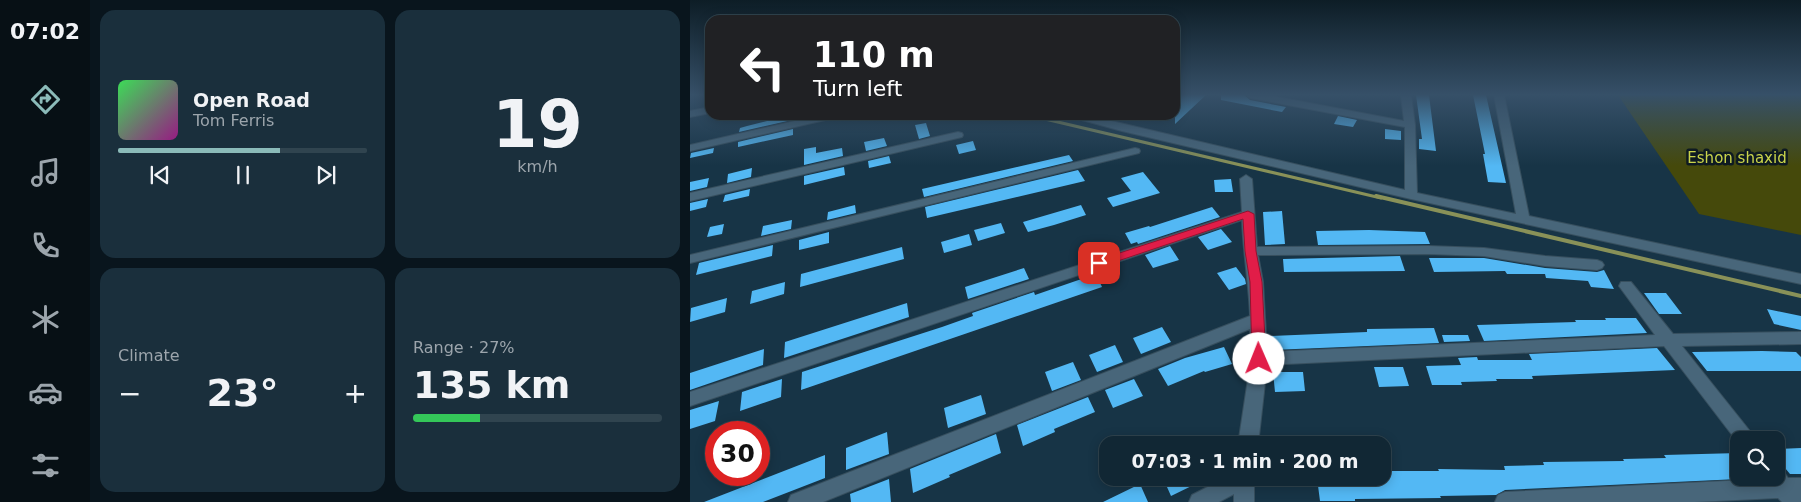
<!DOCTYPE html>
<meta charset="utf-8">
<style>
:root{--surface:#112734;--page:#1a2f3c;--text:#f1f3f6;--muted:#9ca5ac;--line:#30444f;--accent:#8bbbb9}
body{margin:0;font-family:"DejaVu Sans",sans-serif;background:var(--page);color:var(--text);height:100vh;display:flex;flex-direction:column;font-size:19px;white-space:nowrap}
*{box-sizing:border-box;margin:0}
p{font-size:16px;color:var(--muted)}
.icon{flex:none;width:28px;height:28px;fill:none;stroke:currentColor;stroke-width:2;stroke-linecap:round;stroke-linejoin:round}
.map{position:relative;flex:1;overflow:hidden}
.side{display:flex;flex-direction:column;gap:10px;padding:10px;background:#09151d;width:600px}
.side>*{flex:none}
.banner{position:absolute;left:15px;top:15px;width:475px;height:105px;border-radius:15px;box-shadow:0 2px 12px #0003,0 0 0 1px var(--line);background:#202124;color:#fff;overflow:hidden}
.fabs{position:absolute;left:1040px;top:431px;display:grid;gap:10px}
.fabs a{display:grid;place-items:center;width:55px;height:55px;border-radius:10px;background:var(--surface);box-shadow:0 2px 12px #0003,0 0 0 1px var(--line);font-size:25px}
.speed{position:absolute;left:15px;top:421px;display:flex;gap:10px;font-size:25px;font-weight:700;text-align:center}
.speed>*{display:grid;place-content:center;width:65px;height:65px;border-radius:50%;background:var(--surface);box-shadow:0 2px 12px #0003,0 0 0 1px var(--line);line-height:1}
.speed .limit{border:8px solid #d22;background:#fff;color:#111}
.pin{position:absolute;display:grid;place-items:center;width:42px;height:42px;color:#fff;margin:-21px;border-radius:10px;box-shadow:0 2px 8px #0006}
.me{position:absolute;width:55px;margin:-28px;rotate:359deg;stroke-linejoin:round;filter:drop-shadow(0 0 4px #0008)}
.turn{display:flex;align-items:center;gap:18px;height:105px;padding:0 25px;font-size:22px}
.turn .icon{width:65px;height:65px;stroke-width:2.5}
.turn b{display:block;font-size:35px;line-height:42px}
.big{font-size:38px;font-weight:800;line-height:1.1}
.side .widget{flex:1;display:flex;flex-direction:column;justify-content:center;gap:8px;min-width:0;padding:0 18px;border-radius:15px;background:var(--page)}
.side .dial{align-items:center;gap:0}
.dial b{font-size:65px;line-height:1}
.song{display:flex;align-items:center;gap:15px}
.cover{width:60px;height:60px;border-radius:8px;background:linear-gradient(135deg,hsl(130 70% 55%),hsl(310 70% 35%))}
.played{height:5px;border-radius:2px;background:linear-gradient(90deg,var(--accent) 65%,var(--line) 65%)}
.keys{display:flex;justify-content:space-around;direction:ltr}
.heat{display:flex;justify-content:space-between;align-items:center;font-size:28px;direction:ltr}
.charge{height:8px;border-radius:4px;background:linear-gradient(90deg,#34c759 27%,var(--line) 0)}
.side .tiles{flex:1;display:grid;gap:10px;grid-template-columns:repeat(2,1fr)}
.trip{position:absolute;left:409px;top:436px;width:292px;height:50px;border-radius:15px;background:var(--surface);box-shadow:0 2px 12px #0003,0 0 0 1px var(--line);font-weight:800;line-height:50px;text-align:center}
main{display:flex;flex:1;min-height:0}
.dock{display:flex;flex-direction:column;width:90px;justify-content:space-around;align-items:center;background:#071015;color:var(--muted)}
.dock .icon{width:35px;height:35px}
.dock .current{color:var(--accent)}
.dock b{font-size:22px;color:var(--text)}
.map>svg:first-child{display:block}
</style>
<main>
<nav class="dock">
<b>07:02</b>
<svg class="icon current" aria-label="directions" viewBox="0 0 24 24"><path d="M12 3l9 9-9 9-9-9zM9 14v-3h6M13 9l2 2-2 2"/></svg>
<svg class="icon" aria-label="music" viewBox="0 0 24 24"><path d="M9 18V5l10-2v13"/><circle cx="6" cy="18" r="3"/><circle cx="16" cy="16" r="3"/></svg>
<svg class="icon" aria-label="phone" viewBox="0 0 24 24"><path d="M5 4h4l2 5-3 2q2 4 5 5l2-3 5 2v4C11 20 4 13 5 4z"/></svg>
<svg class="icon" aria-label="climate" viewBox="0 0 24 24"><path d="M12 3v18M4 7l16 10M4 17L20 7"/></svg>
<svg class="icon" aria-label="car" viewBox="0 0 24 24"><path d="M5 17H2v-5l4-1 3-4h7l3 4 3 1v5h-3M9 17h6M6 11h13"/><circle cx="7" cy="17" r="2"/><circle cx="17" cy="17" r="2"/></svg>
<svg class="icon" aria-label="filters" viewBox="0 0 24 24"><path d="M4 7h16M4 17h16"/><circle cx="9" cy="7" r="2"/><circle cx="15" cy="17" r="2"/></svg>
</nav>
<section class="side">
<div class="tiles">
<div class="widget">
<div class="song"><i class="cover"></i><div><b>Open Road</b><p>Tom Ferris</p></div></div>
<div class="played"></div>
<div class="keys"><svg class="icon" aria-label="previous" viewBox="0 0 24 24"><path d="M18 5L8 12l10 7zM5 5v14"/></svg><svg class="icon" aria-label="pause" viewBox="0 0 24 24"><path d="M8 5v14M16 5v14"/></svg><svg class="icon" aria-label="next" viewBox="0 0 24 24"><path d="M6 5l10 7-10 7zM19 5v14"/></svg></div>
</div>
<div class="widget dial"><b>19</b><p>km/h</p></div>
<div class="widget"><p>Climate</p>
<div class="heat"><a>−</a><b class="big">23°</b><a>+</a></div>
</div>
<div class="widget"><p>Range · 27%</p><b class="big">135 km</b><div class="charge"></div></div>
</div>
</section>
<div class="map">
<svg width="1111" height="502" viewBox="0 0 1111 502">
<rect width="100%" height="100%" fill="#173446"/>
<!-- green -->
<path fill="#45490b" d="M928,95H1111V235L1009,214Z"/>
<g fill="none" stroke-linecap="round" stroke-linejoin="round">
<!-- stream-far1 -->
<path stroke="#899158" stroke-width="3" d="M338,115L691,198"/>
<!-- stream -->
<path stroke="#899158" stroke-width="4" d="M686,196L1111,296"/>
</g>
<!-- building -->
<path fill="#53b8f4" d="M485,95H516L485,124Z
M531,95H554L560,100L596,107L592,112L531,100Z
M726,95H739L746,151L729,149V139H732Z
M783,95H796L816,183L798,182L793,154H795Z
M102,115V120L49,132L50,128L57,126Z
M648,116L667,120L663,127L644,124Z
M236,123L240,136L229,139L225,125Z
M103,129V135L48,147V142Z
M695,129L711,131V140L695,139Z
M194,138L197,146L176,151L174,142Z
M283,141L286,150L269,154L266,145Z
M126,147V153L152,148L153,156L114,165V149Z
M24,148L23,153L0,158L1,153Z
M379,155L383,161L234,197L232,189Z
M199,156L201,163L179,168L178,161Z
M154,167L155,175L114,185V176Z
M62,168L61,177L37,183L38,174Z
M388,170L395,181L237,218L235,207Z
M453,172L470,193L423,207L417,198L441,191L431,178Z
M19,178L17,187L0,191V182Z
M541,179L543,192H525L524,180Z
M60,189L59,196L33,202L35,195Z
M18,199L16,207L0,211V203Z
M165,205L166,213L137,220L138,212Z
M391,205L396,215L364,225L338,232L333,222Z
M522,207L530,217L448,244L447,242L441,244L435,233L459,226L460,227Z
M592,211L595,244L575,245L573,212Z
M102,220L101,229L71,236L73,226Z
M311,223L315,233L288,241L284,230Z
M34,224L32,234L17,237L20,227Z
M531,229L542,242L518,250L508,237Z
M679,230L735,232L740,244L628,245L626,231Z
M139,232V243L109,250V240Z
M279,234L282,245L254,253L251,242Z
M83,245L82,256L6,275L9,263Z
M480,246L489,260L463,268L455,255Z
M212,247L214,259L110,287L111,274Z
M710,256L715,271L594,272L593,259Z
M739,258H794L855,268L907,272L914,270L924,289L901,287L898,281L856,278L855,274H817L815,271L744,272Z
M546,267L555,279L556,284L539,290L527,273Z
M334,268L339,279L278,299L275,287Z
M406,274L412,287L111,390L112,372L252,327L283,316L282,313L344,292L345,295Z
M95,282L94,294L60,304L62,291Z
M954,293H976L992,314H969Z
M37,298L35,312L0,322L1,308Z
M217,303L219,317L94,358L95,342Z
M1077,309L1111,316V330L1084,324Z
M915,318H946L957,333L794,341L787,325L886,322L885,320H916Z
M472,327L481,342L451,354L443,338Z
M744,328L749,343L582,350L581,336L677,332V329Z
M752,335H778L780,341L754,342Z
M425,345L433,362L407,372L399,355Z
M534,347L542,364L515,372L514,371L478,386L468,369L495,358Z
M967,348L985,370L842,376L843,379H806L807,381L771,382L772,385H742L736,366L771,365L768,358L787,357L788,360H842L839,354Z
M74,349L73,365L0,390V373Z
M1072,351L1106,352L1111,357V371H1017L1002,352Z
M383,362L391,380L362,391L355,372Z
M684,367H713L719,386L689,387Z
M583,372H613L615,391L585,392Z
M92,379L91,397L50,411L52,392Z
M444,379L453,396L423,408L415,390Z
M291,395L296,414L258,428L254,408Z
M398,397L405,412L364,429L365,432L333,446L327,425Z
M29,401L25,421L0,429V410Z
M197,432L199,454L156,470V448Z
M306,434L311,453L259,475L260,477L223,493L220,469Z
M1111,448V474H1100L1086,457V449Z
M1049,453V479L815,490L806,495L750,496L751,498L665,499V501H630L627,478H692V471H749L748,469L815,470L814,466L854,465L853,462L934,461L933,459L976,458L974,455Z
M135,455V478L73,502H14Z
M473,478H518L481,496Z
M199,479L201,502H161L160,494Z
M450,484L458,502H413Z"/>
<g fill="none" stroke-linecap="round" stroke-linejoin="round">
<defs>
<path id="street" d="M556,95H577L714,121L711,95H721L725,125L727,193L826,214L804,95H814L839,216L1111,274V284L721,199L432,131L381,117L380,115H396L715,190V127L560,98Z
M20,107V113L0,117V111Z
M131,115H149L144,118L0,151V145Z
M268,132L272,133L273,135L272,137L0,201V193Z
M445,148L449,149L450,151L449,153L0,263V255Z
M556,175L562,179L567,247L738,246L794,248L855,256L907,260L912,262L914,265L912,268L907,270L855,266L794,256L738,254L568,255L573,282L577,352L965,335L929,286L931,282H941L983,334L1111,332V344L992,346L1067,440H1049V444L974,346L577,365L568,445H548L561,359L560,329L133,502H98L101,495L560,316C559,284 553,253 552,220L0,406V392L552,212L550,179Z
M1086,469L1093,471L1098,478H1111V502H1092L1088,498L1005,502H805L808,495L815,492L1077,479L1076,478H1086Z
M535,478H564V502H544V494L529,502H499L502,495Z"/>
</defs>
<!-- street casing -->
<use href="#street" stroke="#374f5e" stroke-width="2"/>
<!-- street -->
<use href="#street" fill="#48667a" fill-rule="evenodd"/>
</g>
<!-- sky -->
<linearGradient id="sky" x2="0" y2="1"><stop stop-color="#0d1d26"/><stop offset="0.57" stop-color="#365068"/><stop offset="1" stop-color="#365068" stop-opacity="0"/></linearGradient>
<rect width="1111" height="166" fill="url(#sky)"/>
<!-- route -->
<path fill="#e11d48" stroke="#92132f" d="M558,211L564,214L566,251L572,282L576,359L574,363L569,364L564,363L562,359L560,282L555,251L553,219L413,266L409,267L404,263L405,261Z"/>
<g text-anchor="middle" stroke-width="5" stroke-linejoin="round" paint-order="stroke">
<!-- park labels -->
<g font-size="15" fill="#cad44b" stroke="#0e1a22">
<text x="1047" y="163">Eshon shaxid</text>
</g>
</g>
</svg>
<div class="fabs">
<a><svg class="icon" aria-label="search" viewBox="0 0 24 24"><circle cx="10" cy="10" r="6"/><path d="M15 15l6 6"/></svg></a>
</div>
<div class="speed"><div class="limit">30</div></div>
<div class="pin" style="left:409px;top:263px;background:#d93025"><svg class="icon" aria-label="arrive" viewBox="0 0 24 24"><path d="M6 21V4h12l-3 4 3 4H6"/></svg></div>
<svg class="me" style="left:569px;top:359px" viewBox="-20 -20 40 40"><circle r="19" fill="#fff"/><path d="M0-13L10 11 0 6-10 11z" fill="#e11d48"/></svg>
<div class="trip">07:03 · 1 min · 200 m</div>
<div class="banner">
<div class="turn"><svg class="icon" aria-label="left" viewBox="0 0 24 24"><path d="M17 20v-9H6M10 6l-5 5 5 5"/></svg><div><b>110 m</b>Turn left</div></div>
</div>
</div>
</main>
